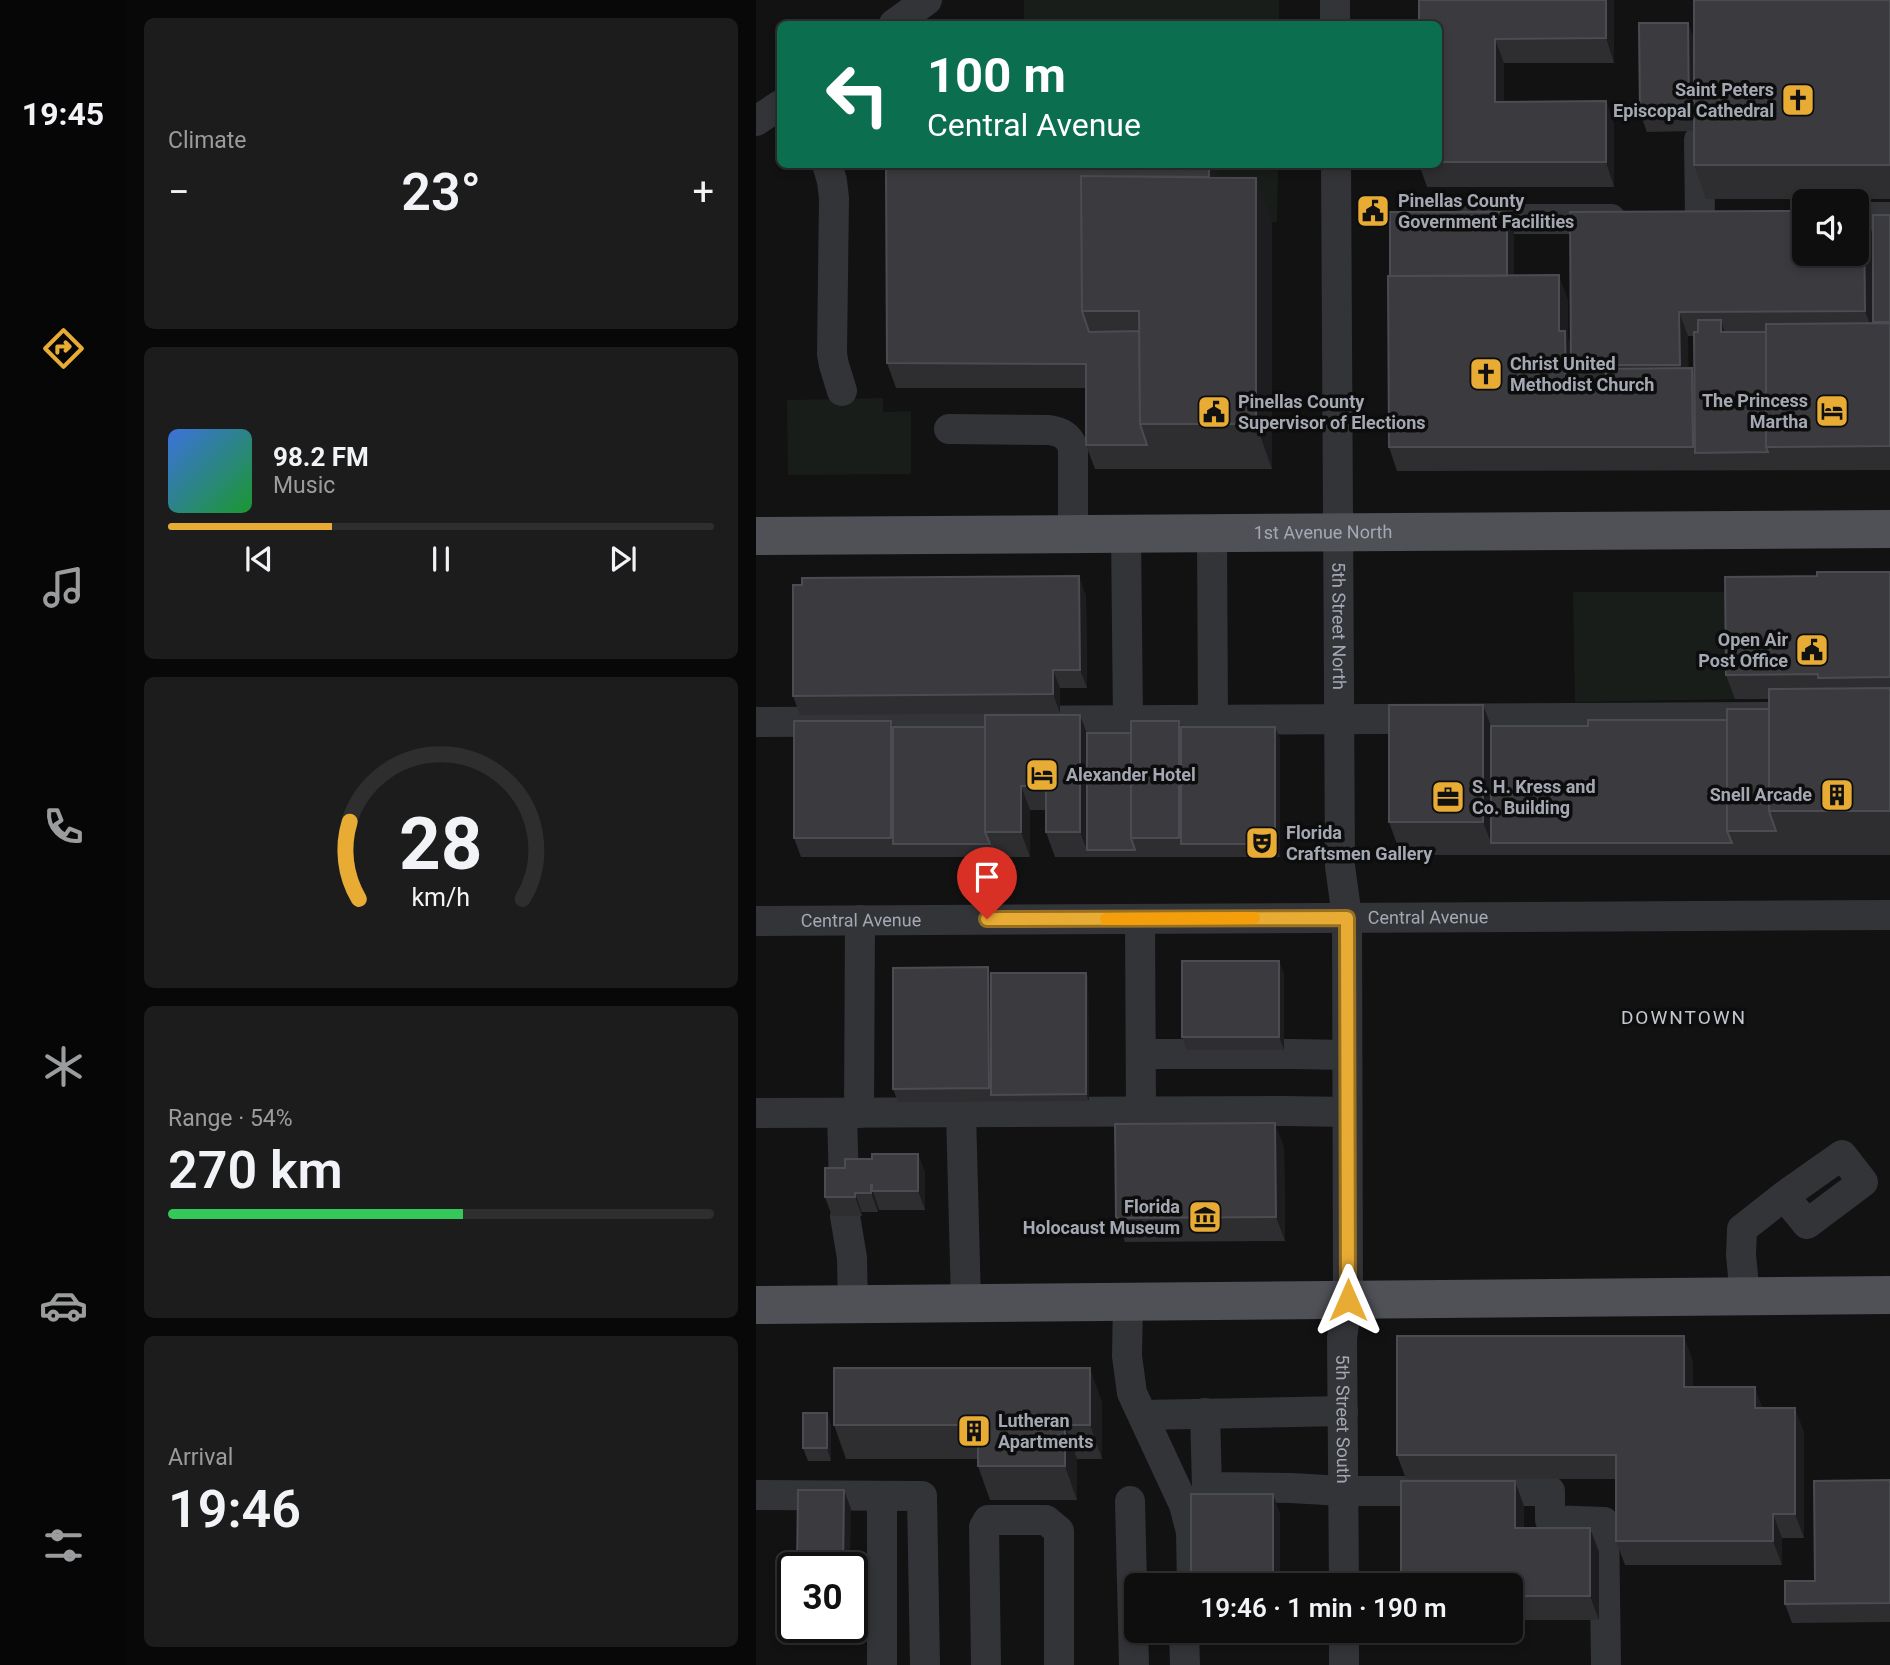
<!DOCTYPE html>
<meta charset="utf-8">
<style>
:root{--surface:#0e0e0e;--page:#1c1c1c;--text:#f1f3f6;--muted:#9b9c9e;--line:#2e2e2e;--accent:#e8ac34}
body{margin:0;font-family:Roboto,sans-serif;background:var(--page);color:var(--text);height:100vh;display:flex;flex-direction:column;font-size:26px;white-space:nowrap}
*{box-sizing:border-box;margin:0}
p{font-size:23px;color:var(--muted)}
.icon{flex:none;width:38px;height:38px;fill:none;stroke:currentColor;stroke-width:2;stroke-linecap:round;stroke-linejoin:round}
.map{position:relative;flex:1;overflow:hidden}
.panel{display:flex;flex-direction:column;gap:18px;padding:18px;background:#080808;width:630px}
.panel>*{flex:none}
.guide{position:absolute;left:21px;top:21px;width:665px;height:147px;border-radius:10px;box-shadow:0 4px 10px #0003,0 0 0 2px var(--line);background:#0b6e4f;color:#fff;overflow:hidden}
.controls{position:absolute;left:1036px;top:189px;display:grid;gap:14px}
.controls a{display:grid;place-items:center;width:77px;height:77px;border-radius:10px;background:var(--surface);box-shadow:0 4px 10px #0003,0 0 0 2px var(--line);font-size:35px}
.speed{position:absolute;left:21px;top:1552px;display:flex;gap:14px;font-size:35px;font-weight:700;text-align:center}
.speed>*{display:grid;place-content:center;width:91px;height:91px;border-radius:50%;background:var(--surface);box-shadow:0 4px 10px #0003,0 0 0 2px var(--line);line-height:1}
.speed .limit{border:4px solid #111;border-radius:10px;background:#fff;color:#111}
.pin{position:absolute;display:grid;place-items:center;width:60px;height:60px;color:#fff;margin:-72px -30px;border-radius:50% 50% 50% 0;rotate:-45deg;box-shadow:0 0 7px #0007}
.pin .icon{rotate:45deg}
.me{position:absolute;width:77px;margin:-38px;rotate:0deg;stroke-linejoin:round;filter:drop-shadow(0 0 5px #0008)}
.turn{display:flex;align-items:center;gap:24px;height:147px;padding:0 35px;font-size:32px}
.turn .icon{width:91px;height:91px;stroke-width:2.5}
.turn b{display:block;font-size:49px;line-height:60px}
.big{font-size:52px;font-weight:600;line-height:1.1}
.panel .widget{flex:1;display:flex;flex-direction:column;justify-content:center;gap:10px;min-width:0;padding:0 24px;border-radius:10px;background:var(--page)}
.panel .dial{align-items:center;gap:0}
.dial svg{height:182px;overflow:visible;fill:none;stroke:var(--line);stroke-width:7;stroke-linecap:round;text-anchor:middle}
.dial text{fill:var(--text);stroke:none}
.song{display:flex;align-items:center;gap:21px}
.cover{width:84px;height:84px;border-radius:10px;background:linear-gradient(135deg,hsl(220 70% 55%),hsl(130 70% 35%))}
.played{height:7px;border-radius:4px;background:linear-gradient(90deg,var(--accent) 30%,var(--line) 30%)}
.keys{display:flex;justify-content:space-around;direction:ltr}
.heat{display:flex;justify-content:space-between;align-items:center;font-size:38px;direction:ltr}
.charge{height:10px;border-radius:5px;background:linear-gradient(90deg,#34c759 54%,var(--line) 0)}
.trip{position:absolute;left:368px;top:1573px;width:399px;height:70px;border-radius:10px;background:var(--surface);box-shadow:0 4px 10px #0003,0 0 0 2px var(--line);font-weight:600;line-height:70px;text-align:center}
main{display:flex;flex:1;min-height:0}
.tab-bar{display:flex;flex-direction:column;width:126px;justify-content:space-around;align-items:center;background:#060606;color:var(--muted)}
.tab-bar .icon{width:49px;height:49px}
.tab-bar .selected{color:var(--accent)}
.tab-bar b{font-size:32px;color:var(--text)}
.map>svg:first-child{display:block}
</style>
<main>
<nav class="tab-bar">
<b>19:45</b>
<svg class="icon selected" aria-label="directions" viewBox="0 0 24 24"><path d="M12 3l9 9-9 9-9-9zM9 14v-3h6M13 9l2 2-2 2"/></svg>
<svg class="icon" aria-label="music" viewBox="0 0 24 24"><path d="M9 18V5l10-2v13"/><circle cx="6" cy="18" r="3"/><circle cx="16" cy="16" r="3"/></svg>
<svg class="icon" aria-label="phone" viewBox="0 0 24 24"><path d="M5 4h4l2 5-3 2q2 4 5 5l2-3 5 2v4C11 20 4 13 5 4z"/></svg>
<svg class="icon" aria-label="climate" viewBox="0 0 24 24"><path d="M12 3v18M4 7l16 10M4 17L20 7"/></svg>
<svg class="icon" aria-label="car" viewBox="0 0 24 24"><path d="M5 17H2v-5l4-1 3-4h7l3 4 3 1v5h-3M9 17h6M6 11h13"/><circle cx="7" cy="17" r="2"/><circle cx="17" cy="17" r="2"/></svg>
<svg class="icon" aria-label="filters" viewBox="0 0 24 24"><path d="M4 7h16M4 17h16"/><circle cx="9" cy="7" r="2"/><circle cx="15" cy="17" r="2"/></svg>
</nav>
<section class="panel">
<div class="widget"><p>Climate</p>
<div class="heat"><a>−</a><b class="big">23°</b><a>+</a></div>
</div>
<div class="widget">
<div class="song"><i class="cover"></i><div><b>98.2 FM</b><p>Music</p></div></div>
<div class="played"></div>
<div class="keys"><svg class="icon" aria-label="previous" viewBox="0 0 24 24"><path d="M18 5L8 12l10 7zM5 5v14"/></svg><svg class="icon" aria-label="pause" viewBox="0 0 24 24"><path d="M8 5v14M16 5v14"/></svg><svg class="icon" aria-label="next" viewBox="0 0 24 24"><path d="M6 5l10 7-10 7zM19 5v14"/></svg></div>
</div>
<div class="widget dial"><svg viewBox="0 0 100 80">
<path d="M14 69A42 42 0 1 1 86 69"/>
<path d="M14 69A42 42 0 0 1 10 35" stroke="#e8ac34"/>
<text x="50" y="56" font-size="32" font-weight="700">28</text>
<text x="50" y="72" font-size="11">km/h</text>
</svg></div>
<div class="widget"><p>Range · 54%</p><b class="big">270 km</b><div class="charge"></div></div>
<div class="widget"><p>Arrival</p><b class="big">19:46</b></div>
</section>
<div class="map">
<svg width="1134" height="1665" viewBox="0 0 1134 1665">
<rect width="100%" height="100%" fill="#121213"/>
<!-- green -->
<path fill="#181d19" d="M268,0H523V24H268Z
M461,165H522L521,222H461Z
M127,398V412L155,411V474L32,475L31,400Z
M817,592H978L979,699L819,702Z"/>
<g fill="none" stroke-linecap="round" stroke-linejoin="round">
<!-- minor -->
<g stroke="#333438" stroke-width="30">
<path d="M579,0V24"/>
<path d="M138,24L171,0"/>
<path d="M0,121L24,105"/>
<path d="M943,140L944,218"/>
<path d="M71,164L76,181L78,198L76,354L78,365L86,391"/>
<path id="s1" d="M580,164L584,866L591,917L592,1300L586,1338L588,1586"/>
<path d="M1101,217H1134"/>
<path d="M713,219H855"/>
<path d="M193,429L293,430C305,432 312,435 317,447V534"/>
<path d="M456,533L457,721"/>
<path d="M370,534L372,721"/>
<path d="M0,722L1011,717"/>
<path d="M384,919L385,1111"/>
<path id="s2" d="M0,921L1134,915"/>
<path d="M385,1054H538L591,1055"/>
<path d="M205,1112L210,1302"/>
<path d="M0,1113L529,1111L591,1112"/>
<path d="M86,1113L88,1187"/>
<path d="M103,1113L104,920"/>
<path d="M89,1216L96,1258L97,1304"/>
<path d="M989,1296L985,1255L986,1229L1028,1196L1086,1155L1107,1182L1051,1224L1028,1196"/>
<path d="M372,1301L371,1356L376,1393L428,1505L435,1532L436,1586"/>
<path d="M449,1413L451,1487L535,1488L587,1491H794V1520L848,1522L850,1665"/>
<path d="M387,1415L587,1411"/>
<path d="M0,1495L166,1496L169,1665"/>
<path d="M126,1497V1665"/>
<path d="M374,1501L378,1665"/>
<path d="M428,1631L429,1665"/>
<path d="M588,1631V1665"/>
<path d="M230,1665L228,1527L232,1520H290L303,1531V1665"/>
</g>
<!-- major -->
<g stroke="#4f5157" stroke-width="38">
<path id="s3" d="M0,536L1134,529"/>
<path d="M0,1305L1134,1295"/>
</g>
</g>
<!-- wall -->
<path fill="#2e2e31" fill-rule="evenodd" d="M663,0H858V63H748V102L850,101L858,125V187H671L663,164H682V24Z
M1134,0V199H950L938,165V131L891,132L884,113L938,37Z
M461,164V177L516,222V469H339L330,445V388H140L131,363Z
M1134,215V470L641,471L633,447L634,276L758,231V275L812,300V338L815,346L1117,234ZM932,336H938V374L936,368H932ZM818,374L823,386H818Z
M1134,572V855H645L633,822L735,726H832L971,720L1013,709V699H979L970,675L1061,576Z
M330,595L331,688H304V713L44,715L37,696Z
M135,721L137,727L331,733H375L423,721L425,727H519L524,739V857H299L290,832V810H274V857H45L38,838Z
M523,961L528,974V1050H431L426,1037Z
M235,973H330L332,979L333,1101L142,1102L137,1089Z
M528,1147L529,1241L369,1242L360,1218Z
M169,1172V1210H123L122,1206V1212H106V1216H76L69,1197Z
M937,1361V1387H999L1006,1408L1048,1432V1538H1026V1565H869L860,1541V1479H650L641,1455Z
M346,1402V1459H321V1500H234L222,1466V1459H90L78,1425Z
M71,1413L75,1426V1461H52L47,1448Z
M1134,1480V1622L1036,1623L1029,1604L1059,1581Z
M768,1506V1528L843,1552V1620H754V1586Z
M47,1628H94V1631H48Z"/>
<!-- shaded-wall -->
<path fill="#1d1d1f" d="M850,0H858V63L850,38Z
M932,23L939,41L940,131L933,112Z
M739,39L748,63V126L739,102Z
M850,101L858,125V187L850,162Z
M453,164H461V222L453,198Z
M500,178L516,222V469L500,424Z
M1108,210L1117,235L1118,335L1109,311Z
M751,212L758,231V300L751,282Z
M803,275L812,300V338L818,355L815,365L818,374V410L810,386L803,331Z
M923,312L932,336L933,389L924,365Z
M965,320L971,338L965,332Z
M936,368L945,393L939,453L937,447Z
M323,576L330,595L331,688L324,670Z
M297,670L304,688V713L297,694Z
M727,705L740,739L735,843L727,822Z
M324,715L333,739L331,850L324,832Z
M135,721L142,739L137,844L135,838Z
M423,721L430,739L425,844L423,838Z
M519,727L524,739V857L519,844Z
M265,786L274,810V857L265,832Z
M523,961L528,974V1050L523,1037Z
M232,967L237,980L235,1095L233,1088Z
M330,973L332,979L333,1101L330,1094Z
M519,1123L528,1147L529,1241L520,1217Z
M162,1154L169,1172V1210L162,1191Z
M115,1185L122,1206V1212L115,1193Z
M99,1193L106,1212V1216L99,1197Z
M928,1336L937,1361V1411L928,1387Z
M334,1368L346,1402V1459L334,1425Z
M999,1387L1007,1411L999,1408Z
M1039,1408L1048,1432V1538L1039,1514Z
M71,1413L75,1426V1461L71,1448Z
M309,1425L321,1459V1500L309,1466Z
M759,1481L768,1506V1552L759,1528Z
M88,1490L95,1509L94,1568H87Z
M517,1494L524,1513V1586H517Z
M1017,1514L1026,1538V1565L1017,1541Z
M834,1528L843,1552V1620L834,1596Z"/>
<!-- building -->
<path fill="#3b3b3f" stroke="#4b4c51" stroke-width="2" d="M663,0H850V38L739,39V102L850,101V162H682V24H663Z
M938,0H1134V165H938Z
M883,23H932L933,112L884,113Z
M130,164H453V177L325,176L326,311L333,332L383,331L384,424L391,445H330V364L131,363Z
M325,176L500,178V424H384L383,311H326Z
M1101,210H1108L1109,311L923,312L924,365H815L814,212L1048,211V254H1101Z
M634,212H751V276H634Z
M1117,215H1134V322H1117Z
M803,275V331H809L810,386L850,387V369L936,368L937,447H633L632,276Z
M942,320H965V332H1010V447L1012,452L939,453L938,332H942Z
M1134,323V446L1010,447V324Z
M1061,572H1134V677L1062,678V674L970,675L969,577L1061,576Z
M323,576L324,670H297V694L37,696V585H46V578Z
M1134,688V811H1013V689Z
M633,705H727V822H633Z
M971,709H1013V811L1020,831H971Z
M229,715H324V832H290V786H265V832H229Z
M832,720H971V831L976,843H735V726H832Z
M38,721H135V838H38Z
M375,721H423V838H375Z
M137,727H229V832L234,844H137Z
M425,727H519V844H425Z
M331,733H375V838L379,850H331Z
M426,961H523V1037H426Z
M232,967L233,1088L137,1089V968Z
M235,973H330V1094L235,1095Z
M519,1123L520,1217L360,1218L359,1124Z
M116,1154H162V1191H116V1185H115V1193H99V1197H69V1168H89V1159H116Z
M641,1336H928V1387H999V1408H1039V1514H1017V1541H860V1455H641Z
M78,1368H334V1425H309V1466H222V1425H78Z
M47,1413H71V1448H47Z
M1134,1480V1603L1029,1604V1581H1059L1058,1481Z
M645,1481H759V1528H834V1596H754V1586H645Z
M42,1490H88L87,1568H41Z
M435,1494H517V1586H435Z"/>
<g fill="none" stroke-linecap="round" stroke-linejoin="round">
<defs>
<path id="route" d="M231,919L591,918L592,1300"/>
</defs>
<!-- route casing -->
<use href="#route" stroke="#977022" stroke-width="18"/>
<!-- route -->
<use href="#route" stroke="#e8ac34" stroke-width="12"/>
<!-- slow -->
<path stroke="#f59e0b" stroke-width="12" d="M350,919L498,918"/>
</g>
<!-- icons -->
<defs>
<symbol id="church-square" viewBox="-11 -11 22 22"><rect x="-9" y="-9" width="18" height="18" rx="4" fill="#e8ac34" stroke="#0d0d0e"/><path d="M-1.2-6h2.4v3.5h3.3v2.4h-3.3V6h-2.4V-.1h-3.3v-2.4h3.3Z" fill="#111"/></symbol>
<symbol id="civic-square" viewBox="-11 -11 22 22"><rect x="-9" y="-9" width="18" height="18" rx="4" fill="#e8ac34" stroke="#0d0d0e"/><path d="M-.6-6.5H3V-4.5H.6V-3L4-1V1h2V6H-6V1h2V-1L-.6-3ZM-1.2 2.5V6h2.4V2.5Z" fill="#111"/></symbol>
<symbol id="hotel-square" viewBox="-11 -11 22 22"><rect x="-9" y="-9" width="18" height="18" rx="4" fill="#e8ac34" stroke="#0d0d0e"/><path d="M-6-4.5h1.5V1H6V5H4.5V3h-9V5H-6ZM-4 0a1.8 1.8 0 1 1 3.6 0ZM.5 0V-2.5h3Q6-2.5 6 0Z" fill="#111"/></symbol>
<symbol id="building-square" viewBox="-11 -11 22 22"><rect x="-9" y="-9" width="18" height="18" rx="4" fill="#e8ac34" stroke="#0d0d0e"/><path d="M-4-6H4V6H1V3H-1V6H-4ZM-2.5-4.3h1.7v1.8h-1.7ZM.8-4.3h1.7v1.8H.8ZM-2.5-1h1.7V.8h-1.7ZM.8-1h1.7V.8H.8Z" fill="#111"/></symbol>
<symbol id="office-square" viewBox="-11 -11 22 22"><rect x="-9" y="-9" width="18" height="18" rx="4" fill="#e8ac34" stroke="#0d0d0e"/><path d="M-6-3h4V-5.5h4V-3h4V5H-6ZM-1-4.5V-3h2v-1.5ZM-6 0V1H6V0Z" fill="#111"/></symbol>
<symbol id="theatre-square" viewBox="-11 -11 22 22"><rect x="-9" y="-9" width="18" height="18" rx="4" fill="#e8ac34" stroke="#0d0d0e"/><path d="M-5-5.5Q0-4 5-5.5V0Q5 5 0 6Q-5 5-5 0ZM-3.3-2.5H-1v1.5H-3.3ZM1-2.5H3.3v1.5H1ZM-2.8 1Q0 5.5 2.8 1Z" fill="#111"/></symbol>
<symbol id="museum-square" viewBox="-11 -11 22 22"><rect x="-9" y="-9" width="18" height="18" rx="4" fill="#e8ac34" stroke="#0d0d0e"/><path d="M0-6L6-3V-2H-6V-3ZM-5-1h2V3h-2ZM-1-1h2V3h-2ZM3-1h2V3H3ZM-6 4H6V6H-6Z" fill="#111"/></symbol>
</defs>
<g fill-rule="evenodd">
<use href="#church-square" x="1023" y="81" width="38" height="38"/>
<use href="#civic-square" x="598" y="192" width="38" height="38"/>
<use href="#church-square" x="711" y="355" width="38" height="38"/>
<use href="#hotel-square" x="1057" y="392" width="38" height="38"/>
<use href="#civic-square" x="439" y="393" width="38" height="38"/>
<use href="#civic-square" x="1037" y="631" width="38" height="38"/>
<use href="#hotel-square" x="267" y="756" width="38" height="38"/>
<use href="#building-square" x="1062" y="776" width="38" height="38"/>
<use href="#office-square" x="673" y="778" width="38" height="38"/>
<use href="#theatre-square" x="487" y="824" width="38" height="38"/>
<use href="#museum-square" x="430" y="1198" width="38" height="38"/>
<use href="#building-square" x="199" y="1412" width="38" height="38"/>
</g>
<g text-anchor="middle" stroke-width="7" stroke-linejoin="round" paint-order="stroke">
<!-- poi labels -->
<g font-size="18" font-weight="bold" fill="#a4a8b3" stroke="#0d0d0e" text-anchor="start">
<text x="1018" y="96" text-anchor="end">Saint Peters<tspan x="1018" dy="21">Episcopal Cathedral</tspan></text>
<text x="642" y="207">Pinellas County<tspan x="642" dy="21">Government Facilities</tspan></text>
<text x="754" y="370">Christ United<tspan x="754" dy="21">Methodist Church</tspan></text>
<text x="1052" y="407" text-anchor="end">The Princess<tspan x="1052" dy="21">Martha</tspan></text>
<text x="482" y="408">Pinellas County<tspan x="482" dy="21">Supervisor of Elections</tspan></text>
<text x="1032" y="646" text-anchor="end">Open Air<tspan x="1032" dy="21">Post Office</tspan></text>
<text x="310" y="781">Alexander Hotel</text>
<text x="716" y="793">S. H. Kress and<tspan x="716" dy="21">Co. Building</tspan></text>
<text x="1056" y="801" text-anchor="end">Snell Arcade</text>
<text x="530" y="839">Florida<tspan x="530" dy="21">Craftsmen Gallery</tspan></text>
<text x="424" y="1213" text-anchor="end">Florida<tspan x="424" dy="21">Holocaust Museum</tspan></text>
<text x="242" y="1427">Lutheran<tspan x="242" dy="21">Apartments</tspan></text>
</g>
<!-- street labels -->
<g font-size="18" fill="#a4a8b3" stroke="#0d0d0e">
<text dy="6" stroke="none"><textPath href="#s3" startOffset="567">1st Avenue North</textPath></text>
<text dy="6" stroke="none"><textPath href="#s1" startOffset="462">5th Street North</textPath></text>
<text dy="6" stroke="none"><textPath href="#s2" startOffset="672">Central Avenue</textPath></text>
<text dy="6" stroke="none"><textPath href="#s2" startOffset="105">Central Avenue</textPath></text>
<text dy="6" stroke="none"><textPath href="#s1" startOffset="1256">5th Street South</textPath></text>
</g>
<!-- neighbourhood labels -->
<g font-size="19" letter-spacing="2" fill="#c4c7cf" stroke="#0d0d0e">
<text x="928" y="1024">DOWNTOWN</text>
</g>
</g>
</svg>
<div class="controls">
<a><svg class="icon" aria-label="sound" viewBox="0 0 24 24"><path d="M4 9h4l5-4v14l-5-4H4zM17 9q2 3 0 6"/></svg></a>
</div>
<div class="speed"><div class="limit">30</div></div>
<div class="pin" style="left:231px;top:919px;background:#d93025"><svg class="icon" aria-label="arrive" viewBox="0 0 24 24"><path d="M6 21V4h12l-3 4 3 4H6"/></svg></div>
<svg class="me" style="left:592px;top:1300px" viewBox="-20 -20 40 40"><path d="M0-17L14 15 0 8-14 15z" fill="#e8ac34" stroke="#fff" stroke-width="4"/></svg>
<div class="trip">19:46 · 1 min · 190 m</div>
<div class="guide">
<div class="turn"><svg class="icon" aria-label="left" viewBox="0 0 24 24"><path d="M17 20v-9H6M10 6l-5 5 5 5"/></svg><div><b>100 m</b>Central Avenue</div></div>
</div>
</div>
</main>
